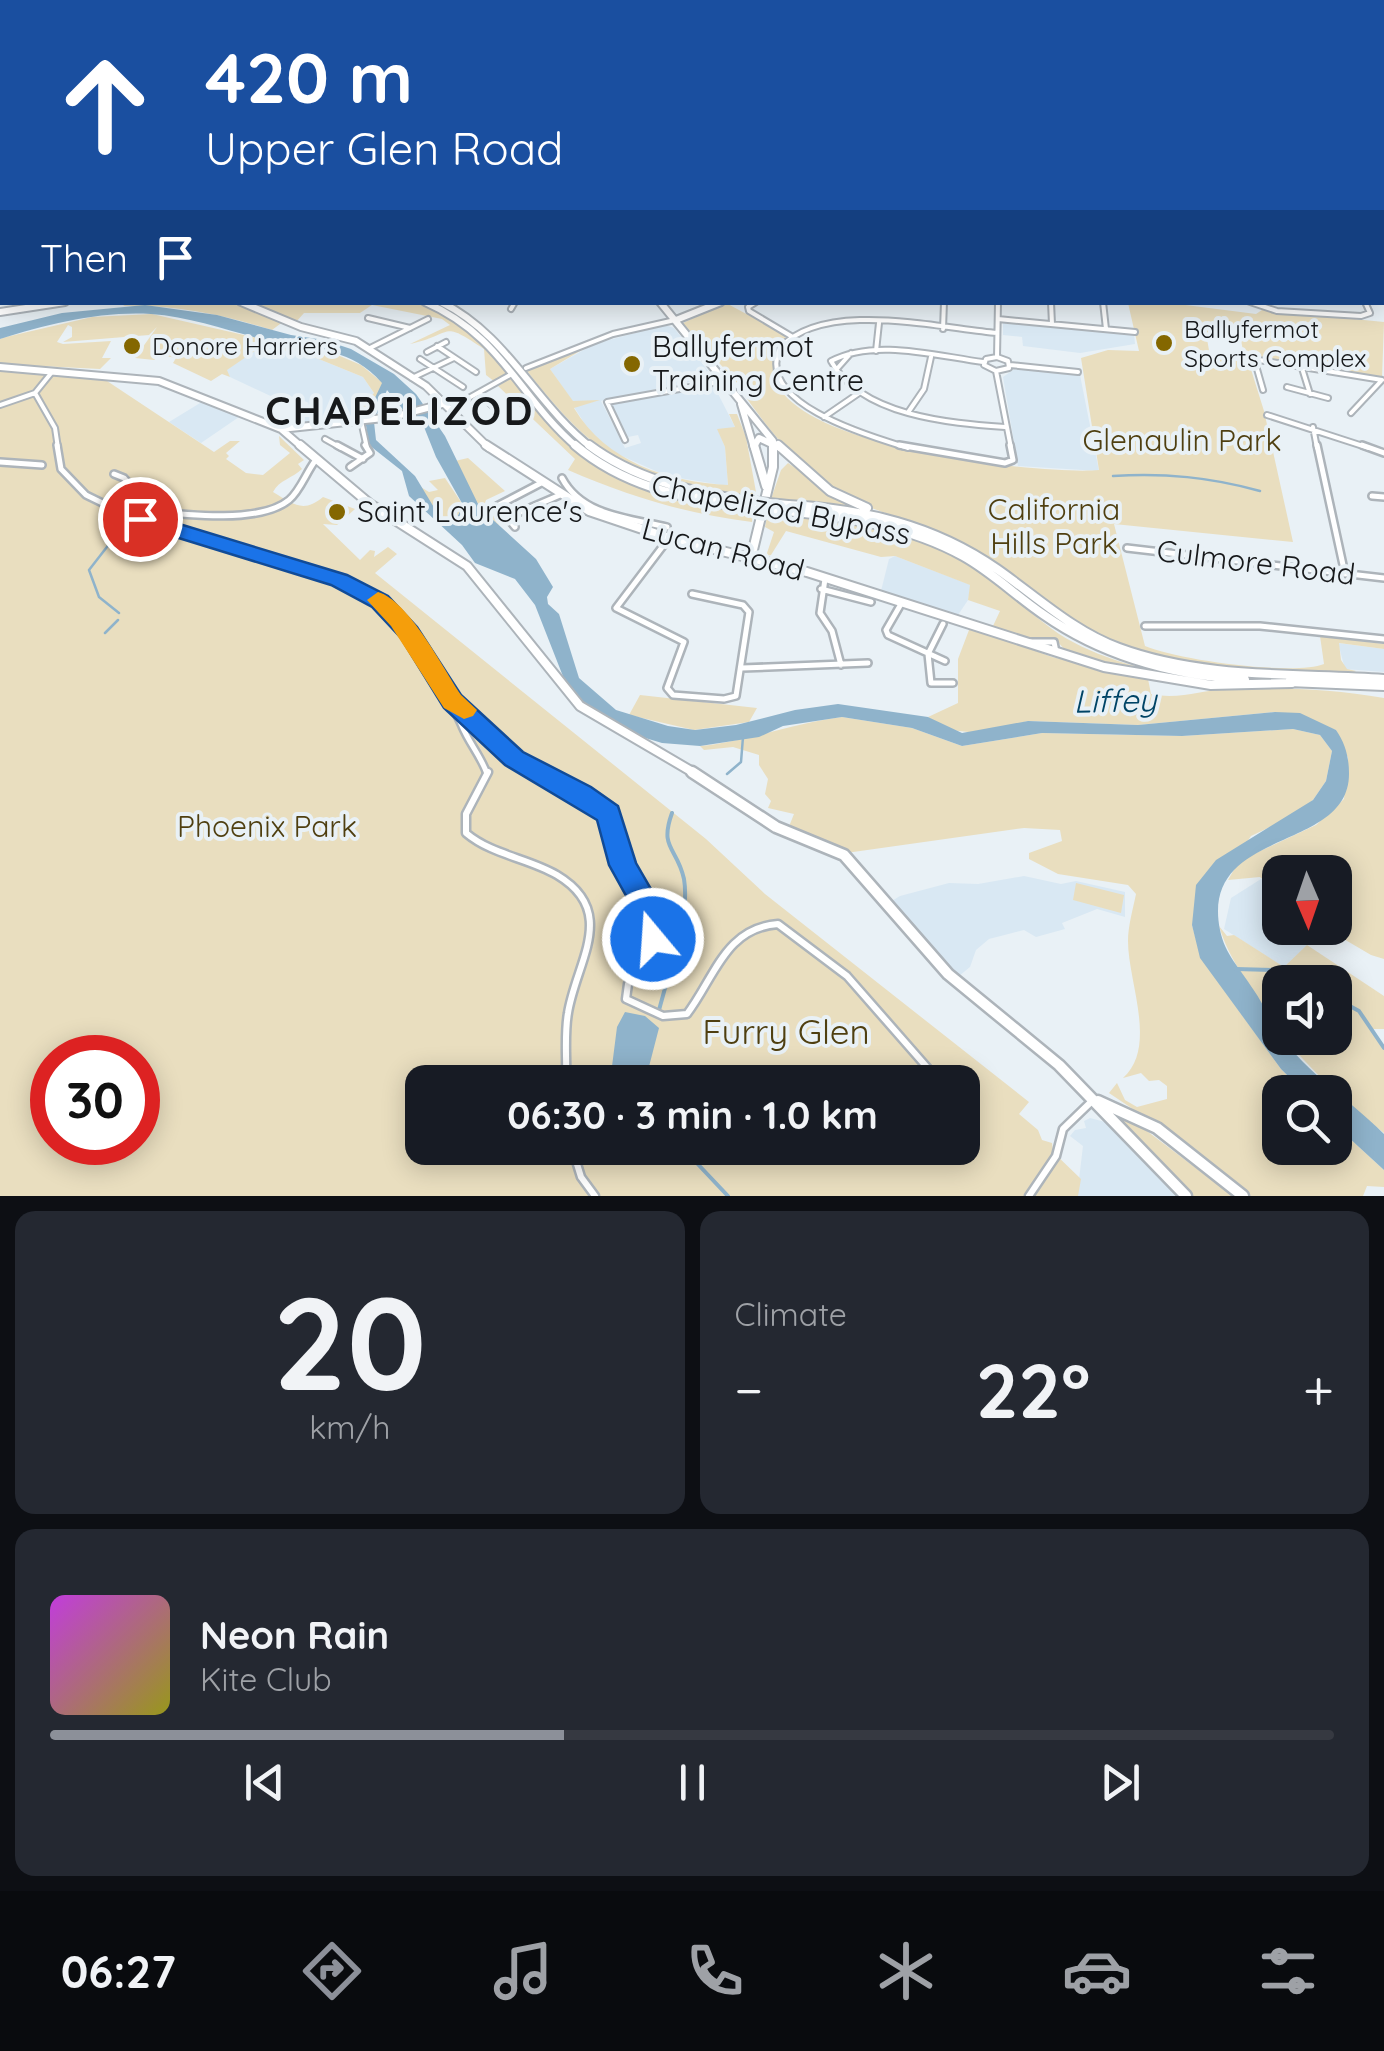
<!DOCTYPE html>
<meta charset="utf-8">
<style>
:root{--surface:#171b24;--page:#242831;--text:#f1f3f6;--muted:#9ea1a6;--line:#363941;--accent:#8c9099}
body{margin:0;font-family:Quicksand,sans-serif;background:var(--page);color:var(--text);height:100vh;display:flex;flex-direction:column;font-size:38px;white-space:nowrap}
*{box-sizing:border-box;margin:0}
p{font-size:32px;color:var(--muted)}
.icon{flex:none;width:55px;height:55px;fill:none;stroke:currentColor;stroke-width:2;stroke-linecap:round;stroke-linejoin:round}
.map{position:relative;height:1196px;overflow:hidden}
.sheet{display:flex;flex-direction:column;gap:15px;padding:15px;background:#0d0f14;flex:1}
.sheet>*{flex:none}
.guide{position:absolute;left:0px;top:0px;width:1385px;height:305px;box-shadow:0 5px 25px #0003;background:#1a4fa0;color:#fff;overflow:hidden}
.needle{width:65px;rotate:178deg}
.tools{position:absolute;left:1262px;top:855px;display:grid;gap:20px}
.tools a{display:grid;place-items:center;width:90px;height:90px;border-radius:20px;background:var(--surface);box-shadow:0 5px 25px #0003;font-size:50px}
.speed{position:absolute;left:30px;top:1035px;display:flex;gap:20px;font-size:50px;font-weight:700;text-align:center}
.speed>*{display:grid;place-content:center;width:130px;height:130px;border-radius:50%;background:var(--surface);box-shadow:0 5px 25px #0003;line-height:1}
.speed .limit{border:15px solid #d22;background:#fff;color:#111}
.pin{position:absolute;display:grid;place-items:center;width:85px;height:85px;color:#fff;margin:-42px;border:5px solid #fff;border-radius:50%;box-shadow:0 2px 10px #0007}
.me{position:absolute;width:110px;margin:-55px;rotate:342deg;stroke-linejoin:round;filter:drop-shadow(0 0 8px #0008)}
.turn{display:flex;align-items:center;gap:35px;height:210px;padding:0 40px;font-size:45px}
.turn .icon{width:130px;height:130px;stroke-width:2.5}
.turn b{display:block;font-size:70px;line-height:85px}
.then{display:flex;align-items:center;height:95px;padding:0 40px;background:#0003;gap:20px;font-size:38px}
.big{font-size:75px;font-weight:700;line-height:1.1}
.sheet .card{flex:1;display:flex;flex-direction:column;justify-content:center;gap:15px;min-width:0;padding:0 35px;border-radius:20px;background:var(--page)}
.sheet .dial{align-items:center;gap:0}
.dial b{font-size:130px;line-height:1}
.song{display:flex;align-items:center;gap:30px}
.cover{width:120px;height:120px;border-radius:15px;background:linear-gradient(135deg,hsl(290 70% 55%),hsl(60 70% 35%))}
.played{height:10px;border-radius:5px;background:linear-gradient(90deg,var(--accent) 40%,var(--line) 40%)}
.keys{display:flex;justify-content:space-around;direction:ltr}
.heat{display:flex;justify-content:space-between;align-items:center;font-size:55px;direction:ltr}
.sheet .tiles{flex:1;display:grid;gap:15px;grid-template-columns:1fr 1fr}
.card:last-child{grid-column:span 2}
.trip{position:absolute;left:405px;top:1065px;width:575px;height:100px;border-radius:20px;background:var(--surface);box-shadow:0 5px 25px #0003;font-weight:700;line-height:100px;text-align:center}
.tab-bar{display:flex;height:160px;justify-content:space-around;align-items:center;background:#090b0e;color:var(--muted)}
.tab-bar .icon{width:70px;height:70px}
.tab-bar .current{color:var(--accent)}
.tab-bar b{font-size:45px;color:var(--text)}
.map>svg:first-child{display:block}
</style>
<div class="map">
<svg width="1384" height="1196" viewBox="0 0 1384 1196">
<rect width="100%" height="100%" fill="#e9f1f6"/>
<!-- built -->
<path fill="#d9e8f3" d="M780,0H1384V14L1382,2Z
M1007,322L1134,334L1135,344L1080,353L1023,346L1022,337L1003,335V323Z
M665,325L674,328L713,377L601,401L625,448L641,443L638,435L628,437L612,404L714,386L735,427L718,430L725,447L728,486L667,476L613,452L590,432L574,407L596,401L573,402L550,369L594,344Z
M265,344L288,352L299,351L363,377L374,393L347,421L297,426L288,423L309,403L295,397L277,399L230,377L226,370Z
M1016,368L1080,375L1099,471L1018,466L1003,377Z
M205,400L239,417L201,443L169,422Z
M895,556L971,585L968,600L958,615L881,591L889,559Z
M1338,643L1384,649V672L1345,669Z
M1024,876L1061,884L1076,881L1125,892V917L1097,909L1062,923L1065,929L1036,937L1024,930L989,939L976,950L970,967L959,976L890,902L900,896L949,883L978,884Z
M1261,879L1280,893V928H1326L1284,967L1224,929L1231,898Z
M1090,1118L1109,1123L1179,1196H1077L1083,1146L1070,1136L1075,1130L1086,1128L1084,1121Z"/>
<!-- green -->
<path fill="#e9debf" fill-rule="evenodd" d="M130,302L232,303L284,321L272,330C224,315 173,304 123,306Z
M416,302C456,314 482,344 509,374L495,382L486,375L484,349C439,319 456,334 410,344L450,325L442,319L372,305L360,313H304L296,322L244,303Z
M726,303L787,336C702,441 1042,476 1099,470L1081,358L1108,350L1139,351L1128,303H1170L1256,314L1262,310L1384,322L1382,378L1244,356L1241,340L1202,337L1207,339L1210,356L1192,354L1249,363L1264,411L1293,542L1114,524L1145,646C1178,660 1293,676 1324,664L1320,636L1384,644V649L1339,643L1341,660L1347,669L1356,671L1350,674C1256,668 1161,675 1077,624C1034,598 998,561 952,538C923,523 890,517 860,503C810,480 776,440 745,396L748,395L683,323Z
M152,314L275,342L321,348L361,365L383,383L365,419L347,421L374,393L363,377L299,351L288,352L265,344L227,370L230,377L222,374L211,381L173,363L176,358L160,355L154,360L135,358L157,327L149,335L63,342L72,337V327L68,325L57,342L63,344L111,341L102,358H111L100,369L0,364V339L6,337L92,317Z
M585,348L550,369L573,401L600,400L574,408C606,462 668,482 728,485L725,447L717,429L735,427L729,414H737L746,437L756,492L745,497C632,479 597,460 527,371Z
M0,371L101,377L214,452L230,441H240L226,453L229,456L226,459L246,473L263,475L290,453L280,445L279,436L304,460L298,464L302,469C293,478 279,480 273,492C294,505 304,513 323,497L355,509L337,525L323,524L360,560L370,550L375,551L374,557L388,547L397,554L375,573L706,839L765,894L1029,1102L1019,1114L1038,1130L1042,1140L1052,1143L1053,1152L1081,1179L1078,1196H0ZM52,1058H138V1142H52ZM422,1082H962V1148H422Z
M512,377C532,401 549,427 572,448C618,491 693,503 753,511L752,522C686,514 628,496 568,470L575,459L498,386Z
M468,458L505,491L486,500L484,506L500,523L498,525L474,499L455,461Z
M788,463L855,508L771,499L781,470Z
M445,478L463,505L454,524L438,514L419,486L429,492L438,490L429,481Z
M768,512C830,521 889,524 946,553C986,572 1017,603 1052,629C1089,656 1137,667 1181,678L1119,668L1066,651L1056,640L1021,637L993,626L1000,611L968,600L970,585L895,556L881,557L786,531L771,555L766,556L774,532L765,527Z
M977,629L1052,657L1148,679L1151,694C1179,700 1201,690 1228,689C1281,687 1332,689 1384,698V959L1371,955L1325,928H1335V872H1280V893L1260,877L1228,880L1239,861L1316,825L1344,799L1348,758L1336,730L1275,712L1138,725L1028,721L978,733L950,730L928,717L958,703V659L969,630Z
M640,695L757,708L749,722L694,730L629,715Z
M842,717L912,728L962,746L1042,733L1182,736L1293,729L1320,735L1332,751L1326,781L1313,800L1291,817L1251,836L1192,925L1201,958L1281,1069L1303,1092H1280V1148H1335V1125L1384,1170V1187L1367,1186L1363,1196H1251L1179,1140L1109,1093L1117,1083L1125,1100L1137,1107L1167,1099V1086L1159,1080L1149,1081L1141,1073L1123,1078C1158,1047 1128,982 1128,941C1128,926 1133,909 1136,894L1128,885L1058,874L1029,859V853L1062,841L1060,830L1024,828L846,853L838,846L788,829L794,814L768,808L771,801L765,794L768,779L759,765V755L733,747L704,750L700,746C749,741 793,723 842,717Z
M1076,883L1124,895L1121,913L1073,900Z
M1219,926L1227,936L1234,935L1284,967L1307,945L1384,996V1029H1372L1384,1050V1133L1342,1100L1283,1038H1335V982H1280V1033C1259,997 1231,966 1219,926Z
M1127,1116L1233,1196H1193L1122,1121Z"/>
<!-- water -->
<path fill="#8fb3cb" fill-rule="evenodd" d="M145,305L217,315L291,335L324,340L351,349L394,374L416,394L445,436L480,508L536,559L553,587L547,597L548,604L559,614L579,678L616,710L668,726L695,730L736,725L795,710L838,704L928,717L962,733L1028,721L1138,725L1275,712L1300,713L1336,730C1345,743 1349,757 1349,773C1350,854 1199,826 1220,930C1225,955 1240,968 1253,989C1263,1003 1270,1021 1280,1035C1306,1072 1351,1101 1384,1134V1170L1335,1125V1092H1304L1281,1069L1200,958L1192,925L1196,885L1216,860L1313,800L1326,781L1332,751L1320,735L1293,729L1182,736L1042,733L962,746L912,728L842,717L783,726L759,737L700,746L662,743L632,734L582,702L566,684L535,605L515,579L475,563L462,545L409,496L402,471L369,445L365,419L382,383C351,348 319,351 278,343C236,334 195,317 151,314C100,311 48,324 0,339V328L62,313ZM387,390L412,421L424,427L436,457L463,505L454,524L438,514L415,476L376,440L374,422Z
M625,1012L645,1016L659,1028L645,1082H610L617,1027Z"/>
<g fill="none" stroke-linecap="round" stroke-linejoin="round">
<!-- stream-far1 -->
<path stroke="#8fb3cb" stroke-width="2.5" d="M586,2L619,0
M1113,476C1165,473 1210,477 1260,491
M110,543L89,570L99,597L119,613
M105,633L118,620
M727,774L741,762L743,737"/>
<!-- stream -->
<path stroke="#8fb3cb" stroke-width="4" d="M1236,969L1276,970L1302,982
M1335,998L1359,1011L1384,1048
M659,1010L667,981L678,978C695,952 681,949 683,926C684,909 687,896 684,879C677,847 659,849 672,813
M664,1148L693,1159L728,1196"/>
<!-- river -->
<path stroke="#8fb3cb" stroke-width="6" d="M24,2L28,0"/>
<defs>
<path id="street-far3" d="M258,0L265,2
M107,2L112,0
M148,2L154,0
M229,2L240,0
M274,2L280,0
M1382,179V186"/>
<path id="street-far2" d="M756,302L748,307L749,311L791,336
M1051,302L1052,324
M1103,302L1106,329
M1250,302L1277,311L1361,316L1370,313L1365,302
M511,309L515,302
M368,318L410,328
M998,319L1135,332
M943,329L944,302
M437,346L476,372
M368,349L428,319
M876,351L879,323
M427,352L446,342
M997,357L1008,361L1009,368L996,371L984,365L986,359Z
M997,357L998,302
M420,359L463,387
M983,362C936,356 875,338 831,361C861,416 949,423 1005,427
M1010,365L1078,372
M1301,365L1310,394
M526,368L613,334L675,320
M835,371L851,353
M996,371L1011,448
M412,378L454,358
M1287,387L1328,398
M1263,390L1255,362L1259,360L1382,380
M35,393L55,428L58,448
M35,393L52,372
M480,394L499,412
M0,405L35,393
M449,409L510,375
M909,411L924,389L931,357
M1351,413L1382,380
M1267,415L1369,448
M824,417L859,393
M361,421L367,448
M1313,427L1317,448
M325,439L341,448
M625,440L607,402L724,381
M908,448C872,437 754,404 780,348C824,299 939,328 997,333"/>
<path id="street-far1" d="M57,445L61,469L86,495L125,514L354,586C410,621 435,668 462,726C469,743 482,758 487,774
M337,445L363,459
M899,445L1005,463L1013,460L1010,445
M1317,445L1345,574
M1362,445L1384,453
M0,462L42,465
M350,467L370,453L365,445
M114,474L124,478L142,498L133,508
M562,478C582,516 629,518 667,527
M1372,496L1384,497
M497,506L541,483
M117,508C159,511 255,528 289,500C300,491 306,473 315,461
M515,527L509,520L511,516L560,495
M669,538L616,608L684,642L667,688L673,695L724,699L736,696L749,612L743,605L692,594
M1127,548L1384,578
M825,579L820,613L832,631L841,665
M821,589L871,602
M901,604L886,630L888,635L945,661
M943,624L928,654L931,683H953
M1145,626H1260L1384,639
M1030,642H1054L1056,652
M742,668L868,663
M454,703L502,750L545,774"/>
<path id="street" d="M488,772L466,814V833C492,855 528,858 557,875C619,912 576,962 568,1013C564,1035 567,1059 566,1082
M540,772L582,795L613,820L622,865L649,910L651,947L628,984L626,999L663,1016L687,1014C715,977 725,928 778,924L847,976L939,1081
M572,1148L581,1177L595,1196
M1029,1196L1056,1156L1063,1129L1092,1101"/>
<path id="secondary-far3" d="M1339,0L1350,2
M61,2L66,0
M830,2L848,0"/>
<path id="secondary-far2" d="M241,302L301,327L356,341L426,386L489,448
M425,302C504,337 518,397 578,448
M441,302C508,335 535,404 592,448
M660,302L773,441V448
M0,312L65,302
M676,320L721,302
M0,367L159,381L281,429L393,417L442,404
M741,404L754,448
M281,429L303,448
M755,445L759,438L780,448"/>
<path id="secondary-far1" d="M300,445L370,504L467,566L580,706L696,774
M486,445L589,511L669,538L807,572L1104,667L1211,685L1292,683
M575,445C622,485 680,498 740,506
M589,445C633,478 687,491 741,500
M754,445L766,486
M778,445L830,491L867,508
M788,505C864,509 934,525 997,569C1037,597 1073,631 1119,648C1203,679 1296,673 1384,679
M786,511C847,517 909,526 963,556C992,572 1016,596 1044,615C1104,657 1172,675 1245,680
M751,558L773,467V445
M1289,682L1384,686"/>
<path id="secondary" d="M692,772L776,827L844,855L948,974L1059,1065L1186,1196
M1098,1101L1157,1128L1243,1196"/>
</defs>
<!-- street-far3 casing -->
<use href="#street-far3" stroke="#adb4ba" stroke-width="5"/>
<!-- street-far2 casing -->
<use href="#street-far2" stroke="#adb4ba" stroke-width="8"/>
<!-- street-far1 casing -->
<use href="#street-far1" stroke="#adb4ba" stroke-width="10"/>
<!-- street casing -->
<use href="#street" stroke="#adb4ba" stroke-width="11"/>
<!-- secondary-far3 casing -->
<use href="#secondary-far3" stroke="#adb4ba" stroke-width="8"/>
<!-- secondary-far2 casing -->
<use href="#secondary-far2" stroke="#adb4ba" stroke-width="10"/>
<!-- secondary-far1 casing -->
<use href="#secondary-far1" stroke="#adb4ba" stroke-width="12"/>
<!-- secondary casing -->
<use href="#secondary" stroke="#adb4ba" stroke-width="15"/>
<!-- street-far3 -->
<use href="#street-far3" stroke="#fff" stroke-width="2.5"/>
<!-- street-far2 -->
<use href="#street-far2" stroke="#fff" stroke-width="4"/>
<!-- street-far1 -->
<use href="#street-far1" stroke="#fff" stroke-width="5"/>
<!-- street -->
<use href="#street" stroke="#fff" stroke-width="6"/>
<!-- secondary-far3 -->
<use href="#secondary-far3" stroke="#fff" stroke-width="5"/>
<!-- secondary-far2 -->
<use href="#secondary-far2" stroke="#fff" stroke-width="6"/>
<!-- secondary-far1 -->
<use href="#secondary-far1" stroke="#fff" stroke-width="8"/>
<!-- secondary -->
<use href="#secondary" stroke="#fff" stroke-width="10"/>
<!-- tram -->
<path stroke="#898f92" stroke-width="2.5" d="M59,2L64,0"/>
<defs>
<path id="secondary-bridge" d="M741,500L788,505
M740,506L786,511"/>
</defs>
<!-- secondary-bridge casing -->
<use href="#secondary-bridge" stroke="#adb4ba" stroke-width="12" stroke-linecap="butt"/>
<!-- secondary-bridge -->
<use href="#secondary-bridge" stroke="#fff" stroke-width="8"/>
</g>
<!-- route -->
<path fill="#1a73e8" stroke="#114b97" stroke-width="2.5" d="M140,512L347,575L388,596L417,627L461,695L523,752L591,787L618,806L636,863L663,910L667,939L663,948L653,952L643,948L635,912L609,865L597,820L505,765L444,708L401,638L372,607L331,585L133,524L130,519Z"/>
<!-- slow -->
<path fill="#f59e0b" d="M378,592C409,601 443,668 461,695L477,710L473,716L464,719L444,708L391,626L367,600Z"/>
<!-- markers -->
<g fill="#846700" stroke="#e9f1f6" stroke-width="4">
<circle cx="1164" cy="343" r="10"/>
<circle cx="132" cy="346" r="10"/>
<circle cx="632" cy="364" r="10"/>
<circle cx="337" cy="512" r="10"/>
</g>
<g text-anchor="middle" stroke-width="8" stroke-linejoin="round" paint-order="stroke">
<!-- far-poi labels -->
<g font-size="25" fill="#17191b" stroke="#e9f1f6" text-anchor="start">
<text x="1184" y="338">Ballyfermot<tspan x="1184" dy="29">Sports Complex</tspan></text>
<text x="152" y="355">Donore Harriers</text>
</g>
<!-- poi labels -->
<g font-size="30" fill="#17191b" stroke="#e9f1f6" text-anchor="start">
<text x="652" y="357">Ballyfermot<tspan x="652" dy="34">Training Centre</tspan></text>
<text x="357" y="522">Saint Laurence's</text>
</g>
<!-- park labels -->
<g font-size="30" fill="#4f3f10" stroke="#e9f1f6">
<text x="1182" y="451">Glenaulin Park</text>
<text x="1054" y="520">California<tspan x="1054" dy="34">Hills Park</tspan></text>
<text x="267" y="837">Phoenix Park</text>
</g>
<!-- street labels -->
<g font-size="30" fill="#17191b" stroke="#e9f1f6">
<text transform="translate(781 510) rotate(11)" y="10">Chapelizod Bypass</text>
<text transform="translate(723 550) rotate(15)" y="10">Lucan Road</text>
<text transform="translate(1256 563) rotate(7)" y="10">Culmore Road</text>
</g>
<!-- water labels -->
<g font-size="32" font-style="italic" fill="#046" stroke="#e9f1f6">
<text transform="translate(1115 701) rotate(-1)" y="11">Liffey</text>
</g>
<!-- near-park labels -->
<g font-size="35" fill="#4f3f10" stroke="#e9f1f6">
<text x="786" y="1044">Furry Glen</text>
</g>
<!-- district labels -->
<g font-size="40" font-weight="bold" letter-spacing="2.5" fill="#17191b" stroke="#e9f1f6">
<text x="400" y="425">CHAPELIZOD</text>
</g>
</g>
</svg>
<div class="tools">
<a><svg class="needle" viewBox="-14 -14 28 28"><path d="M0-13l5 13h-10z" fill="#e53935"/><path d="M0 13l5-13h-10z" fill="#9ea1a6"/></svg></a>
<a><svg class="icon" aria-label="sound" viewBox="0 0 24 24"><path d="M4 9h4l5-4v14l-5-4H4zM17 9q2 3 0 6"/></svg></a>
<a><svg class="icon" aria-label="search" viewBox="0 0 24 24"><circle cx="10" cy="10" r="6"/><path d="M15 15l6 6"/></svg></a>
</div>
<div class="speed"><div class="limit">30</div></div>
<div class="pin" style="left:140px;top:519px;background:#d93025"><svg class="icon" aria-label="arrive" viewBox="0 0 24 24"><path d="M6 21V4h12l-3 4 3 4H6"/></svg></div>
<svg class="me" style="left:653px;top:939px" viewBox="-20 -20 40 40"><circle r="17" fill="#1a73e8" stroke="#fff" stroke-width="3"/><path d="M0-11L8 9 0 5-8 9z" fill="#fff"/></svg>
<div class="trip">06:30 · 3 min · 1.0 km</div>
<div class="guide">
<div class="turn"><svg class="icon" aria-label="ahead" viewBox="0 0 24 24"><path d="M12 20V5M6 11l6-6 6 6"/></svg><div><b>420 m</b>Upper Glen Road</div></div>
<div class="then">Then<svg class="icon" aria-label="arrive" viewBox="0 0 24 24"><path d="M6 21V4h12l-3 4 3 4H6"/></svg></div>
</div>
</div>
<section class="sheet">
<div class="tiles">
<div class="card dial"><b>20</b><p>km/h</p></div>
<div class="card"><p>Climate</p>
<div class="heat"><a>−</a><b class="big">22°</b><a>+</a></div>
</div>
<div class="card">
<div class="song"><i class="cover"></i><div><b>Neon Rain</b><p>Kite Club</p></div></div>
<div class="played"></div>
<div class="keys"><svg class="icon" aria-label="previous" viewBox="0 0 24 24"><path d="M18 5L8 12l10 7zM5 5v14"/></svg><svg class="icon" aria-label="pause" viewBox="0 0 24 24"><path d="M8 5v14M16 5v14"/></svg><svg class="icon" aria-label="next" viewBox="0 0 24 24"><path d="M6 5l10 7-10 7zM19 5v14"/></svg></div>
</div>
</div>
</section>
<nav class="tab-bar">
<b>06:27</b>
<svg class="icon current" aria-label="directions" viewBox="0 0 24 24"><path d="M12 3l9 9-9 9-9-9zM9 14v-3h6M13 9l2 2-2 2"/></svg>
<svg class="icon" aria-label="music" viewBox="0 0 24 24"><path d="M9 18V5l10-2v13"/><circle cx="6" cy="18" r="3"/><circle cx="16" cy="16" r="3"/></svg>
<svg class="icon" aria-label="phone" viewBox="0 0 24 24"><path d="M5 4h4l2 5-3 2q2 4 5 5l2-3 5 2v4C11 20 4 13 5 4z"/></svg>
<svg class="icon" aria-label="climate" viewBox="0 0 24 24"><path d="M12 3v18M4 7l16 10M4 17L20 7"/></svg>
<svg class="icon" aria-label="car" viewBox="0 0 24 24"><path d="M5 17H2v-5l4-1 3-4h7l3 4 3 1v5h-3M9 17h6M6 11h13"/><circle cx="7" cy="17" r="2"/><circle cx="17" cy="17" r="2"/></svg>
<svg class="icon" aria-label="filters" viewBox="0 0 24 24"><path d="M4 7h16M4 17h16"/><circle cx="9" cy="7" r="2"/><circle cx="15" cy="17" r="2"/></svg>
</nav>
